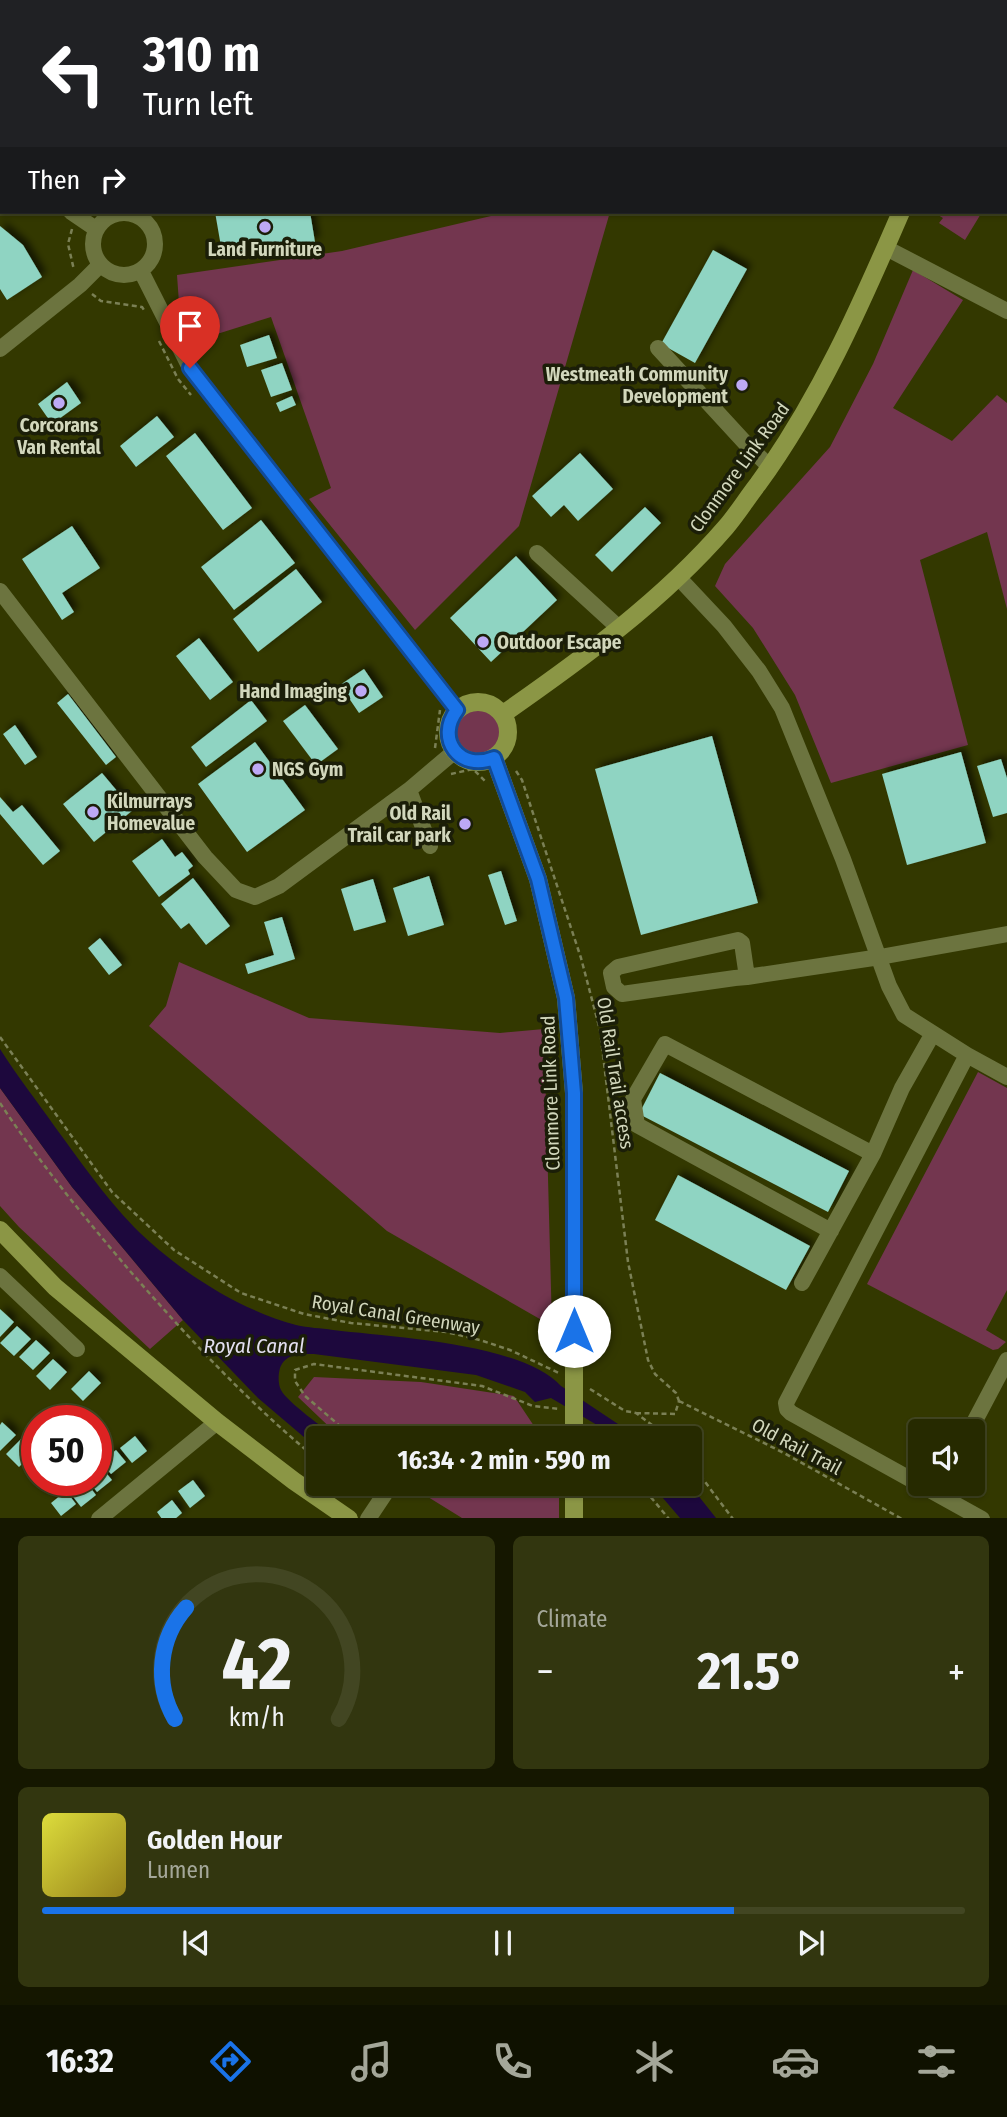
<!DOCTYPE html>
<meta charset="utf-8">
<style>
:root{--surface:#262a00;--page:#32360f;--text:#f1f3f6;--muted:#a4a799;--line:#424622;--accent:#1a73e8}
body{margin:0;font-family:"Fira Sans Condensed",sans-serif;background:var(--page);color:var(--text);height:100vh;display:flex;flex-direction:column;font-size:26px;white-space:nowrap}
*{box-sizing:border-box;margin:0}
p{font-size:23px;color:var(--muted)}
.icon{flex:none;width:38px;height:38px;fill:none;stroke:currentColor;stroke-width:2;stroke-linecap:round;stroke-linejoin:round}
.map{position:relative;height:1518px;overflow:hidden}
.panel{display:flex;flex-direction:column;gap:18px;padding:18px;background:#151700;flex:1}
.panel>*{flex:none}
.banner{position:absolute;left:0px;top:0px;width:1008px;height:214px;box-shadow:0 2px 5px #0004,0 0 0 2px var(--line);background:#202124;color:#fff;overflow:hidden}
.buttons{position:absolute;left:908px;top:1419px;display:grid;gap:14px}
.buttons a{display:grid;place-items:center;width:77px;height:77px;border-radius:7px;background:var(--surface);box-shadow:0 2px 5px #0004,0 0 0 2px var(--line);font-size:35px}
.speed{position:absolute;left:21px;top:1405px;display:flex;gap:14px;font-size:35px;font-weight:700;text-align:center}
.speed>*{display:grid;place-content:center;width:91px;height:91px;border-radius:50%;background:var(--surface);box-shadow:0 2px 5px #0004,0 0 0 2px var(--line);line-height:1}
.speed .limit{border:10px solid #d22;background:#fff;color:#111}
.pin{position:absolute;display:grid;place-items:center;width:60px;height:60px;color:#fff;margin:-72px -30px;border-radius:50% 50% 50% 0;rotate:-45deg;box-shadow:0 0 7px #0007}
.pin .icon{rotate:45deg}
.me{position:absolute;width:77px;margin:-38px;rotate:0deg;stroke-linejoin:round;filter:drop-shadow(0 0 5px #0008)}
.turn{display:flex;align-items:center;gap:24px;height:147px;padding:0 28px;font-size:32px}
.turn .icon{width:91px;height:91px;stroke-width:2.5}
.turn b{display:block;font-size:49px;line-height:60px}
.then{display:flex;align-items:center;height:66px;padding:0 28px;background:#0003;gap:14px;font-size:26px}
.big{font-size:52px;font-weight:700;line-height:1.1}
.panel .widget{flex:1;display:flex;flex-direction:column;justify-content:center;gap:10px;min-width:0;padding:0 24px;border-radius:10px;background:var(--page)}
.panel .dial{align-items:center;gap:0}
.dial svg{height:182px;overflow:visible;fill:none;stroke:var(--line);stroke-width:7;stroke-linecap:round;text-anchor:middle}
.dial text{fill:var(--text);stroke:none}
.song{display:flex;align-items:center;gap:21px}
.cover{width:84px;height:84px;border-radius:10px;background:linear-gradient(135deg,hsl(60 70% 55%),hsl(50 70% 35%))}
.played{height:7px;border-radius:4px;background:linear-gradient(90deg,var(--accent) 75%,var(--line) 75%)}
.keys{display:flex;justify-content:space-around;direction:ltr}
.heat{display:flex;justify-content:space-between;align-items:center;font-size:38px;direction:ltr}
.panel .tiles{flex:1;display:grid;gap:18px;grid-template-columns:1fr 1fr}
.widget:last-child{grid-column:span 2}
.trip{position:absolute;left:306px;top:1426px;width:396px;height:70px;border-radius:7px;background:var(--surface);box-shadow:0 2px 5px #0004,0 0 0 2px var(--line);font-weight:700;line-height:70px;text-align:center}
.tab-bar{display:flex;height:112px;justify-content:space-around;align-items:center;background:#0f1100;color:var(--muted)}
.tab-bar .icon{width:49px;height:49px}
.tab-bar .on{color:var(--accent)}
.tab-bar b{font-size:32px;color:var(--text)}
.map>svg:first-child{display:block}
</style>
<div class="map">
<svg width="1007" height="1519" viewBox="0 0 1007 1519">
<defs>
<filter id="shadow"><feDropShadow dx="4.5" dy="-4.5" stdDeviation="3.5" flood-color="#0009"/></filter>
</defs>
<rect width="100%" height="100%" fill="#333800"/>
<!-- green -->
<path fill="#73364f" d="M508,212H610L519,526L415,630L309,499L331,488L271,317L198,340L179,303L177,275L342,251Z
M933,212H982L965,240L939,223L943,218Z
M913,270L963,300L893,408L952,441L997,395L1007,403V609L987,532L920,560L968,745L831,783L795,695L753,628L715,586L725,564L830,447L873,364Z
M456 732a23 23 0 1 1 46 0a23 23 0 1 1-46 0Z
M179,962L309,1018L500,1033L544,1029L552,1326L387,1231L149,1026L166,1006Z
M978,1072L1007,1088V1290L986,1330L1006,1342L998,1349L993,1350L867,1284Z
M0,1088L72,1187L183,1320L150,1349L19,1227L0,1206Z
M314,1377L421,1382L514,1396L536,1429L558,1425V1438H341L298,1397Z
M407,1484H559V1518H462Z"/>
<!-- water -->
<path fill="#1d083d" d="M0,1049C17,1076 37,1101 55,1127C80,1161 105,1197 134,1227C177,1270 237,1309 296,1325C308,1328 321,1328 333,1330C391,1337 522,1343 561,1386L624,1428L631,1430L636,1425L648,1438H615L609,1432L551,1398L535,1402L525,1392L476,1375L314,1354C300,1354 286,1353 280,1368C278,1375 278,1384 281,1390C287,1402 325,1429 337,1438H318V1449L258,1398L183,1320L72,1187L0,1088Z
M651,1484H689L716,1518H680Z"/>
<!-- building -->
<path fill="#8fd4c2" filter="url(#shadow)" d="M215,212H310L315,242L223,258Z
M0,226L23,245L42,277L7,300L0,289Z
M713,250L747,269L695,363L661,344Z
M269,335L277,358L247,367L240,345Z
M282,363L292,390L271,397L261,370Z
M67,382L81,403L52,424L38,404Z
M292,396L296,405L280,412L276,403Z
M157,416L174,437L136,467L120,446Z
M195,433L252,508L223,530L166,456Z
M580,453L613,489L578,521L564,505L551,517L532,496Z
M645,507L661,523L612,572L595,555Z
M261,520L295,563L234,610L201,567Z
M72,526L100,568L62,593L74,612L62,620L22,559Z
M516,556L557,600L491,662L450,618Z
M296,569L322,602L258,652L233,619Z
M199,638L233,682L210,700L176,656Z
M364,669L383,697L359,713L340,685Z
M68,694L116,757L106,765L57,703Z
M251,700L267,721L206,767L191,747Z
M305,705L338,749L316,765L283,721Z
M15,725L37,757L25,765L3,734Z
M712,736L758,903L641,935L595,769Z
M255,742L305,810L247,852L198,784Z
M961,752L986,843L907,865L882,774Z
M1001,759L1007,778V813L993,817L977,766Z
M102,773L133,810L94,842L63,804Z
M0,797L13,812L22,805L60,851L43,865L0,814Z
M162,839L175,857L182,852L193,866L188,870L190,874L159,897L132,861Z
M501,871L517,921L505,925L488,875Z
M429,876L444,925L408,936L393,888Z
M193,878L230,926L206,945L189,923L181,929L161,904Z
M373,879L386,922L354,931L341,889Z
M282,917L295,959L248,974L245,964L274,955L264,922Z
M100,938L122,965L109,975L88,948Z
M660,1073L849,1171L828,1212L639,1114Z
M678,1175L810,1246L786,1290L655,1220Z
M0,1309L14,1322L0,1337Z
M17,1326L31,1339L14,1356L0,1343Z
M36,1340L50,1353L33,1370L19,1357Z
M53,1359L67,1372L50,1390L36,1376Z
M89,1371L101,1383L83,1401L71,1389Z
M2,1422L16,1435L0,1451V1425Z
M135,1436L147,1451L132,1463L120,1448Z
M21,1439L34,1452L19,1467L6,1454Z
M116,1450L126,1462L111,1474L101,1462Z
M102,1468L112,1480L97,1492L88,1480H96V1473Z
M193,1480L205,1496L190,1508L178,1491Z
M86,1482L96,1495L81,1507L71,1494Z
M66,1491L76,1504L61,1516L51,1503Z
M172,1500L182,1513L175,1519H162L157,1512Z"/>
<g fill="none" stroke-linecap="round" stroke-linejoin="round">
<!-- path -->
<path stroke="#7b8055" stroke-width="2.5" stroke-dasharray="5 3.5" stroke-linecap="butt" d="M72,229L68,244L74,270
M92,294L101,301L142,307L144,310
M159,341L178,379L191,395
M435,748L440,710
M516,771L522,780L581,958L600,1030L628,1262L648,1360L655,1374L676,1393L679,1401
M451,774L473,769L487,783
M0,1037L112,1192L174,1250L241,1293L304,1314L351,1323L446,1332L480,1340L510,1350L559,1373
M0,1103C39,1162 84,1217 130,1271C189,1339 249,1403 318,1460
M590,1389L625,1411L636,1413L669,1438
M679,1401L784,1453L902,1519
M636,1413L675,1414L679,1401
M590,1426L607,1438
M354,1438L305,1396L295,1381V1370L314,1364L482,1386L533,1406L560,1409
M690,1462L733,1519
M348,1484L364,1497
M640,1484L669,1519"/>
<!-- minor -->
<path stroke="#6c743f" stroke-width="16" d="M275,2L276,0
M0,164L2,165
M71,212L96,229
M93 244a31 31 0 1 1 62 0a31 31 0 1 1-62 0Z
M886,248L1007,311
M141,271L190,368L457,710
M658,348L749,447L770,467
M0,349L80,285L100,265
M537,553L619,628
M678,577L724,626L759,671L782,708L843,859L889,986L904,1015L967,1055L786,1403L787,1409L791,1413L982,1519
M0,591L205,857L236,890L255,897L279,886L409,790L455,751
M409,790L430,846
M747,977L742,943L738,940L618,967L611,973L614,987L622,994L735,978L747,977L880,957L1007,934
M967,1055L1007,1077
M831,1231L637,1125L633,1099L665,1044L873,1154
M0,1276L77,1349
M802,1283L873,1154L902,1088L932,1035
M969,1432L1007,1360
M99,1519L217,1422
M368,1519L386,1492"/>
<!-- major -->
<path stroke="#8b9645" stroke-width="18" d="M999,2L1000,0
M448 732a30 30 0 1 1 60 0a30 30 0 1 1-60 0Z
M503,714C582,659 663,600 726,527C738,513 747,498 758,484C819,400 860,307 901,212
M494,758L538,879L566,998L574,1093V1438
M0,1230L55,1287L217,1422L294,1481L349,1519
M574,1484V1519"/>
</g>
<g fill="none" stroke-linecap="round" stroke-linejoin="round">
<defs>
<path id="route" d="M190,368L457,710C435,739 460,772 494,758L538,879L566,998L574,1093V1331"/>
</defs>
<!-- route casing -->
<use href="#route" stroke="#114b97" stroke-width="18"/>
<!-- route -->
<use href="#route" stroke="#1a73e8" stroke-width="12"/>
</g>
<!-- markers -->
<g fill="#bda9f5" stroke="#1b1e08" stroke-width="2.5">
<circle cx="265" cy="227" r="7"/>
<circle cx="742" cy="385" r="7"/>
<circle cx="59" cy="403" r="7"/>
<circle cx="483" cy="642" r="7"/>
<circle cx="361" cy="691" r="7"/>
<circle cx="258" cy="769" r="7"/>
<circle cx="93" cy="812" r="7"/>
<circle cx="465" cy="824" r="7"/>
</g>
<g text-anchor="middle" stroke-width="7" stroke-linejoin="round" paint-order="stroke">
<!-- poi labels -->
<g font-size="19" font-weight="bold" fill="#d2d7bc" stroke="#1b1e08" text-anchor="end">
<text x="265" y="256" text-anchor="middle">Land Furniture</text>
<text x="728" y="381">Westmeath Community<tspan x="728" dy="22">Development</tspan></text>
<text x="59" y="432" text-anchor="middle">Corcorans<tspan x="59" dy="22">Van Rental</tspan></text>
<text x="497" y="649" text-anchor="start">Outdoor Escape</text>
<text x="347" y="698">Hand Imaging</text>
<text x="272" y="776" text-anchor="start">NGS Gym</text>
<text x="107" y="808" text-anchor="start">Kilmurrays<tspan x="107" dy="22">Homevalue</tspan></text>
<text x="451" y="820">Old Rail<tspan x="451" dy="22">Trail car park</tspan></text>
</g>
<!-- street labels -->
<g font-size="19" fill="#d2d7bc" stroke="#1b1e08">
<text transform="translate(739 467) rotate(-54)" y="7">Clonmore Link Road</text>
<text transform="translate(616 1073) rotate(81)" y="7">Old Rail Trail access</text>
<text transform="translate(550 1093) rotate(-92)" y="7">Clonmore Link Road</text>
<text transform="translate(396 1314) rotate(9)" y="7">Royal Canal Greenway</text>
<text transform="translate(797 1446) rotate(28)" y="7">Old Rail Trail</text>
</g>
<!-- water labels -->
<g font-size="21" font-style="italic" fill="#e3dff1" stroke="#1b1e08">
<text x="254" y="1353">Royal Canal</text>
</g>
</g>
</svg>
<div class="buttons">
<a><svg class="icon" aria-label="sound" viewBox="0 0 24 24"><path d="M4 9h4l5-4v14l-5-4H4zM17 9q2 3 0 6"/></svg></a>
</div>
<div class="speed"><div class="limit">50</div></div>
<div class="pin" style="left:190px;top:368px;background:#d93025"><svg class="icon" aria-label="arrive" viewBox="0 0 24 24"><path d="M6 21V4h12l-3 4 3 4H6"/></svg></div>
<svg class="me" style="left:574px;top:1331px" viewBox="-20 -20 40 40"><circle r="19" fill="#fff"/><path d="M0-13L10 11 0 6-10 11z" fill="#1a73e8"/></svg>
<div class="trip">16:34 · 2 min · 590 m</div>
<div class="banner">
<div class="turn"><svg class="icon" aria-label="left" viewBox="0 0 24 24"><path d="M17 20v-9H6M10 6l-5 5 5 5"/></svg><div><b>310 m</b>Turn left</div></div>
<div class="then">Then<svg class="icon" aria-label="right" viewBox="0 0 24 24"><path d="M7 20v-9h11M14 6l5 5-5 5"/></svg></div>
</div>
</div>
<section class="panel">
<div class="tiles">
<div class="widget dial"><svg viewBox="0 0 100 80">
<path d="M14 69A42 42 0 1 1 86 69"/>
<path d="M14 69A42 42 0 0 1 19 20" stroke="#1a73e8"/>
<text x="50" y="56" font-size="32" font-weight="700">42</text>
<text x="50" y="72" font-size="11">km/h</text>
</svg></div>
<div class="widget"><p>Climate</p>
<div class="heat"><a>−</a><b class="big">21.5°</b><a>+</a></div>
</div>
<div class="widget">
<div class="song"><i class="cover"></i><div><b>Golden Hour</b><p>Lumen</p></div></div>
<div class="played"></div>
<div class="keys"><svg class="icon" aria-label="previous" viewBox="0 0 24 24"><path d="M18 5L8 12l10 7zM5 5v14"/></svg><svg class="icon" aria-label="pause" viewBox="0 0 24 24"><path d="M8 5v14M16 5v14"/></svg><svg class="icon" aria-label="next" viewBox="0 0 24 24"><path d="M6 5l10 7-10 7zM19 5v14"/></svg></div>
</div>
</div>
</section>
<nav class="tab-bar">
<b>16:32</b>
<svg class="icon on" aria-label="directions" viewBox="0 0 24 24"><path d="M12 3l9 9-9 9-9-9zM9 14v-3h6M13 9l2 2-2 2"/></svg>
<svg class="icon" aria-label="music" viewBox="0 0 24 24"><path d="M9 18V5l10-2v13"/><circle cx="6" cy="18" r="3"/><circle cx="16" cy="16" r="3"/></svg>
<svg class="icon" aria-label="phone" viewBox="0 0 24 24"><path d="M5 4h4l2 5-3 2q2 4 5 5l2-3 5 2v4C11 20 4 13 5 4z"/></svg>
<svg class="icon" aria-label="climate" viewBox="0 0 24 24"><path d="M12 3v18M4 7l16 10M4 17L20 7"/></svg>
<svg class="icon" aria-label="car" viewBox="0 0 24 24"><path d="M5 17H2v-5l4-1 3-4h7l3 4 3 1v5h-3M9 17h6M6 11h13"/><circle cx="7" cy="17" r="2"/><circle cx="17" cy="17" r="2"/></svg>
<svg class="icon" aria-label="filters" viewBox="0 0 24 24"><path d="M4 7h16M4 17h16"/><circle cx="9" cy="7" r="2"/><circle cx="15" cy="17" r="2"/></svg>
</nav>
